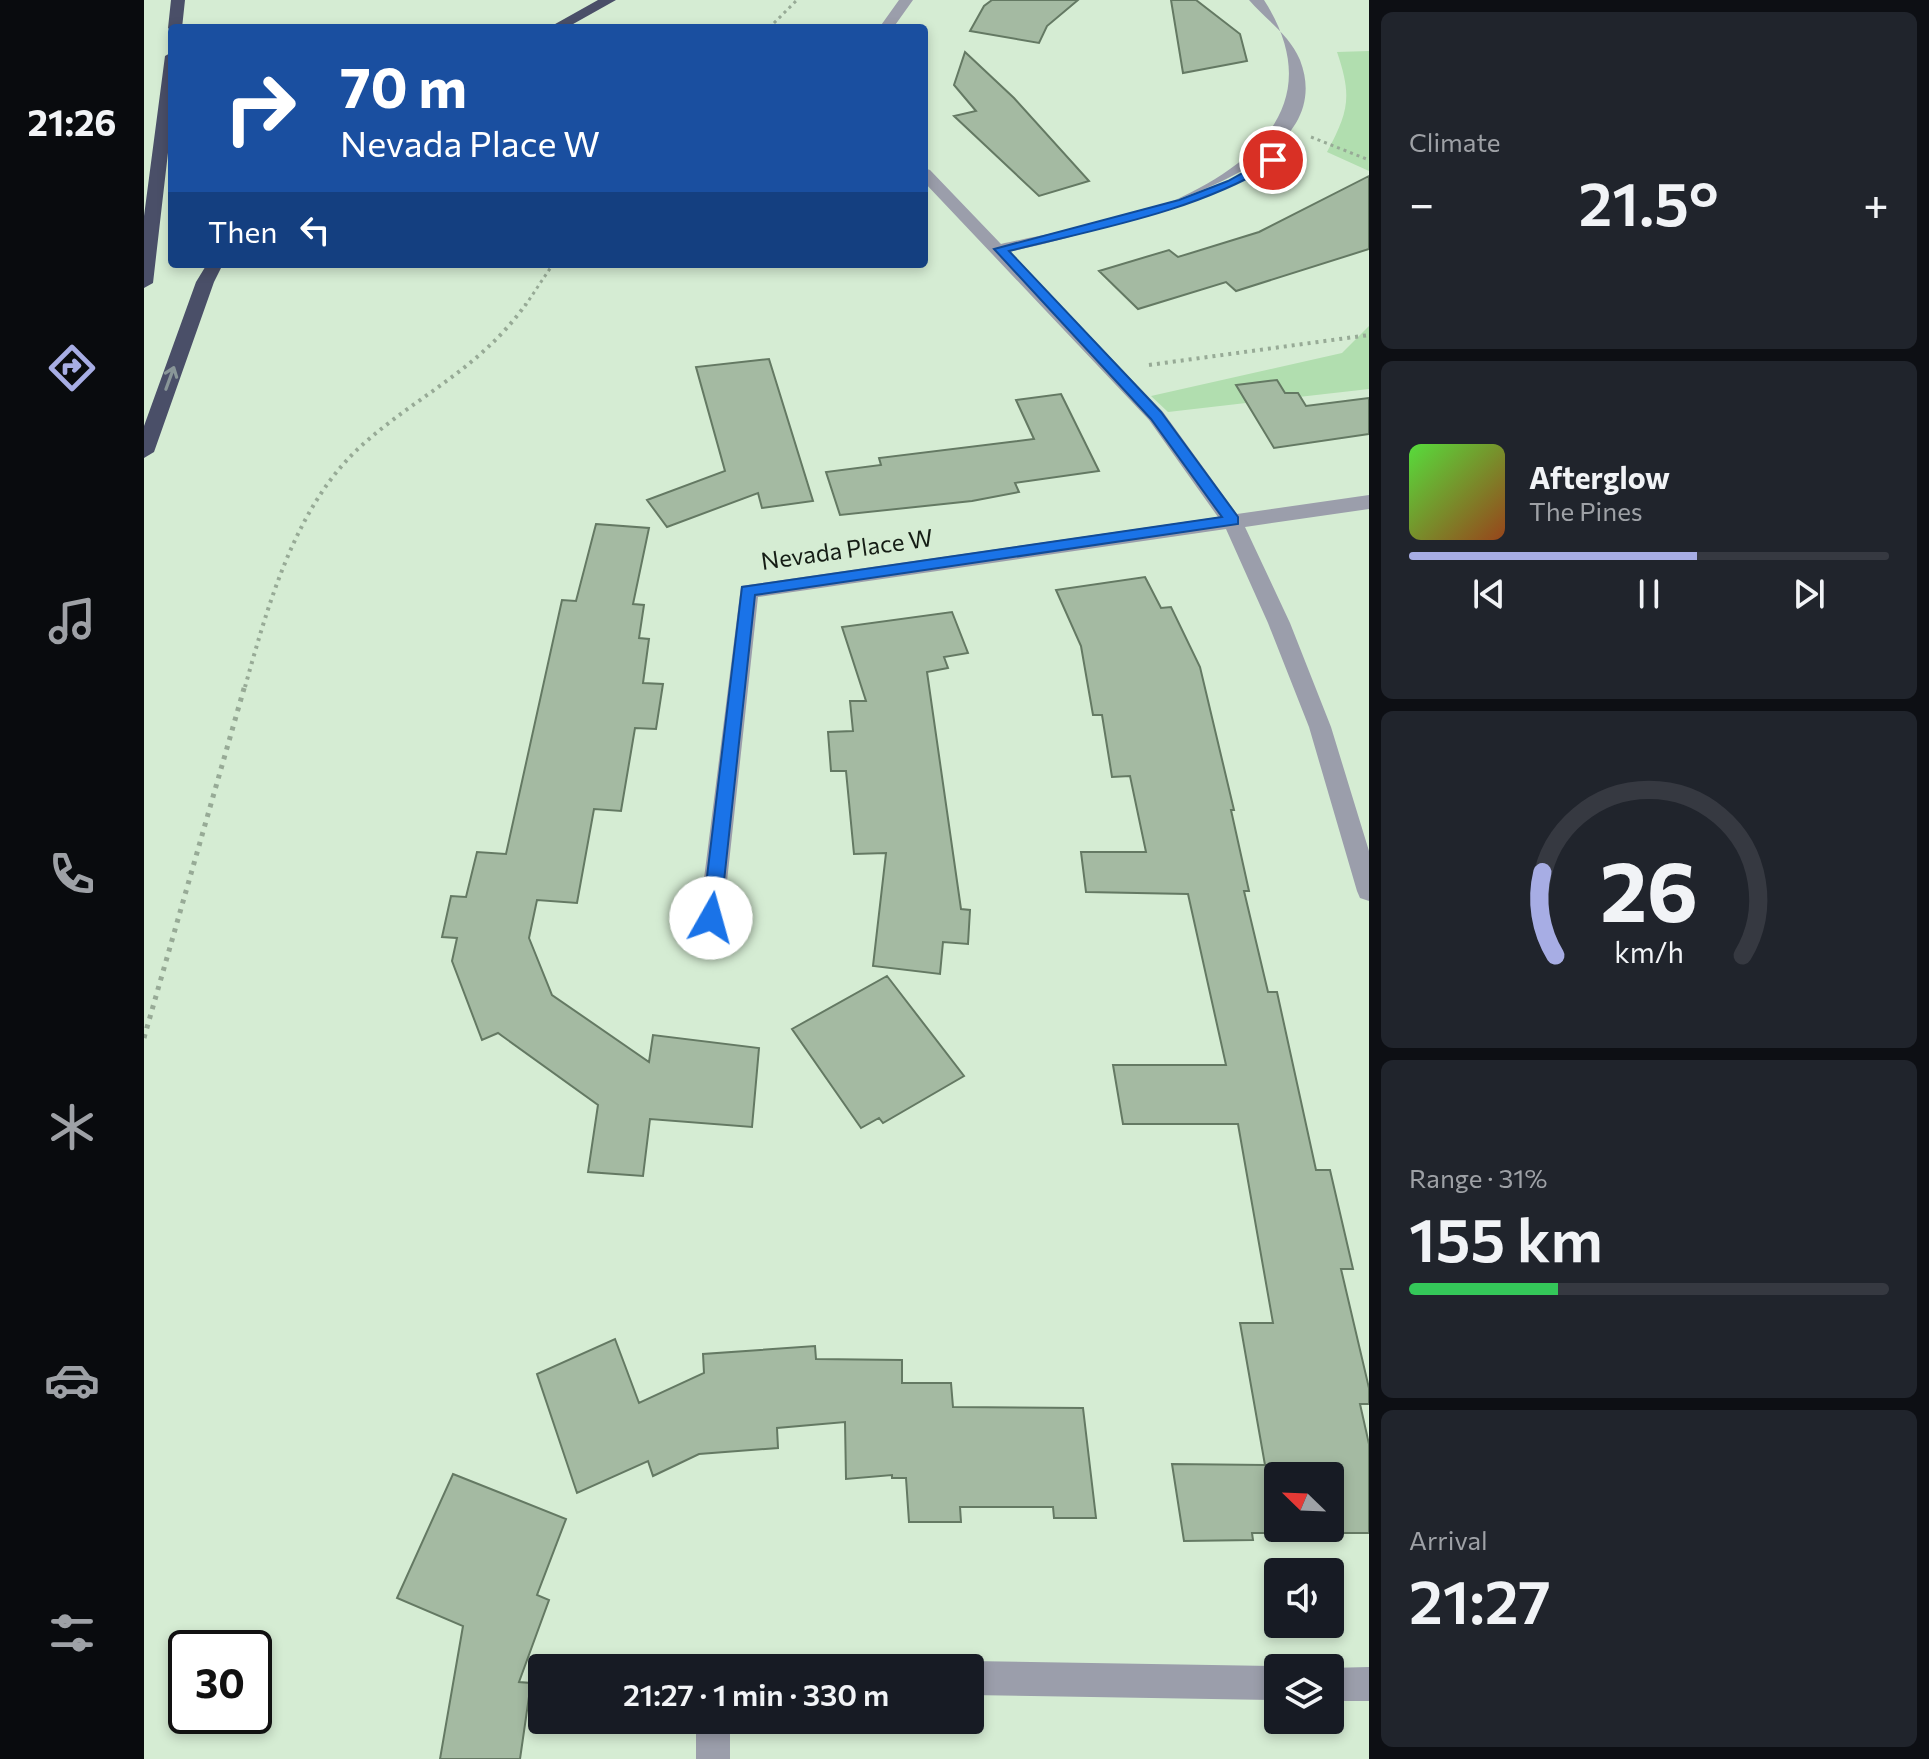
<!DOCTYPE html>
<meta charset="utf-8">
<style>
:root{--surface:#171b24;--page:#20242c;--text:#f1f3f6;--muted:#9ea1a6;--line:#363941;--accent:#a7ade4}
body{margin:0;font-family:Commissioner,sans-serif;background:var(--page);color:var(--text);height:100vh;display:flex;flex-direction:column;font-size:30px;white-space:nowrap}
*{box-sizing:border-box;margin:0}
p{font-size:26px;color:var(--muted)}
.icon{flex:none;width:44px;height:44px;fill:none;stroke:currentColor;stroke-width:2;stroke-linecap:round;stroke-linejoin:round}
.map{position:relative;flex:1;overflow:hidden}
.drawer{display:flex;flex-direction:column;gap:12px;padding:12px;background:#0d0f14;width:560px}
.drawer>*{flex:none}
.hud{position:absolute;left:24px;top:24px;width:760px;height:244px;border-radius:8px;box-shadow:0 4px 12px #0003;background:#1a4fa0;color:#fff;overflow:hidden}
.needle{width:52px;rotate:293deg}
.buttons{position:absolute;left:1120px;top:1462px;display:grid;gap:16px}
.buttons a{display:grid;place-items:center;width:80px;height:80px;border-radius:8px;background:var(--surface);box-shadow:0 4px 12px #0003;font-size:40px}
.speed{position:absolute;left:24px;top:1630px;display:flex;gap:16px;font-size:40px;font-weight:700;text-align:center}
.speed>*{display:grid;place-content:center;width:104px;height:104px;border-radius:50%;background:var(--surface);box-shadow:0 4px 12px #0003;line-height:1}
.speed .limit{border:4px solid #111;border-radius:12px;background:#fff;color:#111}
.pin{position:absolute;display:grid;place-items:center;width:68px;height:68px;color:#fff;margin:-34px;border:4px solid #fff;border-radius:50%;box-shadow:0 2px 8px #0007}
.me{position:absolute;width:88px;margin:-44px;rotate:7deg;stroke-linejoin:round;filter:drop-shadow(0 0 6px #0008)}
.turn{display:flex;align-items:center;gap:28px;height:168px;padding:0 40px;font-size:36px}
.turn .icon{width:104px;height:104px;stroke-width:2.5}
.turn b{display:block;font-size:56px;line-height:68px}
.then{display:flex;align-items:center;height:76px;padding:0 40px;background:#0003;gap:16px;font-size:30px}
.big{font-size:60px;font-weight:600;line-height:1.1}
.drawer .widget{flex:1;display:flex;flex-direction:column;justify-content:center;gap:12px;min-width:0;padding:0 28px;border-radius:12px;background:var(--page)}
.drawer .dial{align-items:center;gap:0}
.dial svg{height:208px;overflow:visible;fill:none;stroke:var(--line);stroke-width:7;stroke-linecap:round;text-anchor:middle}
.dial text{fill:var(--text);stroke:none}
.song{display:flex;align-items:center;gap:24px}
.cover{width:96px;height:96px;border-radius:12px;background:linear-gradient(135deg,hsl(110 70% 55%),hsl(20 70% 35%))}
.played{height:8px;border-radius:4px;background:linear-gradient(90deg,var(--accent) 60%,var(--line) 60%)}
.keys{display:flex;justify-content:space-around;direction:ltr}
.heat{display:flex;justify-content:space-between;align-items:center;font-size:44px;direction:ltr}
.charge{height:12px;border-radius:6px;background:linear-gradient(90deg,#34c759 31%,var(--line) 0)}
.trip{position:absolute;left:384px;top:1654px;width:456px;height:80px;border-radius:8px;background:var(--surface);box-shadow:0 4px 12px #0003;font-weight:600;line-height:80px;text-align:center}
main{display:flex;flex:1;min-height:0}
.menu{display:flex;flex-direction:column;width:144px;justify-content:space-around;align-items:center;background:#090b0e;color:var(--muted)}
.menu .icon{width:56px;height:56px}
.menu .selected{color:var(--accent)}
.menu b{font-size:36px;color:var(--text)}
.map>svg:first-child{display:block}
</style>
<main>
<nav class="menu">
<b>21:26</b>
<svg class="icon selected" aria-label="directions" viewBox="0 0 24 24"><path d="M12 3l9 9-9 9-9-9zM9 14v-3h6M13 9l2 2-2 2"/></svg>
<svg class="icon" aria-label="music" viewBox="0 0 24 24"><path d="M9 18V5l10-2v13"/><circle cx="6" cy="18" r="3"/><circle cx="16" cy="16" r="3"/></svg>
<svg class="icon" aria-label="phone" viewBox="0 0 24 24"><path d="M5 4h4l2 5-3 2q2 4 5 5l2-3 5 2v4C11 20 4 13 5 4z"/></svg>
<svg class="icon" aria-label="climate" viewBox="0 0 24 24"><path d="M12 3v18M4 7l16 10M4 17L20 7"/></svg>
<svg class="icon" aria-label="car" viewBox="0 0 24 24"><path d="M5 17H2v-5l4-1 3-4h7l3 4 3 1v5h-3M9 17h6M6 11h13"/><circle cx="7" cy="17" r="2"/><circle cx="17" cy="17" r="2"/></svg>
<svg class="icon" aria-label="filters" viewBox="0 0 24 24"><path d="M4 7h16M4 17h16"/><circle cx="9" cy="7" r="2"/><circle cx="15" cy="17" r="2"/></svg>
</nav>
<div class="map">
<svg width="1225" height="1759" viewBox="0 0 1225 1759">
<rect width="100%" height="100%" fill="#d5ecd3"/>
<!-- green -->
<path fill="#b1deaf" d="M1225,51V171L1183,152C1205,111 1208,96 1193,52Z
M1225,326V389L1024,412L1007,396L1198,353Z"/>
<!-- building -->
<path fill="#a4baa2" stroke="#647963" stroke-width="2" fill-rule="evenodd" d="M848,0H934L903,26L895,43L826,31L840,6Z
M1027,0H1052L1096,34L1103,61L1039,73Z
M821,52L870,98L945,181L895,196L810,116L832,111L810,85Z
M1225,176V249L1092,291L1082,282L994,309L955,271L1025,250L1034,257L1115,232Z
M625,359L669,501L618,508L614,493L523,527L503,500L581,471L552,367Z
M1133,380L1141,393H1154L1162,406L1225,398V434L1130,448L1092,385Z
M917,394L955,471L871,483L875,492L828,501L696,515L682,472L737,465L735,458L890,439L872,400Z
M452,524L505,528L489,604L500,605L495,638L505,639L499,683L519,684L512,729L491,728L477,811L450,809L433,903L393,900L385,938L408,995L505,1062L509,1035L615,1048L608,1127L506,1119L499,1176L444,1172L454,1105L354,1033L338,1040L308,961L313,938L298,937L307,896L322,897L333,852L362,854L418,600L432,601Z
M1001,577L1017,608L1027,607L1056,667L1090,810H1087L1105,891H1100L1124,992H1133L1172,1170H1186L1209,1269H1197L1225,1388V1404H1216L1225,1444V1533H1108L1109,1540L1040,1541L1028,1464L1121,1465L1096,1323H1129L1094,1124H979L969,1065H1082L1044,894L942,892L937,852H1002L986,776L968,777L958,715H949L937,646L912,590ZM1134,1476H1186V1528H1134Z
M808,612L824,653L800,657L804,668L783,672L817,909L826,910L824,944L799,942L796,974L729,966L742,853L710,854L702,771H687L684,732L709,731L706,701H722L698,627Z
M743,976L820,1076L739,1123L735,1118L717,1128L648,1029Z
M471,1339L495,1403L560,1373L559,1354L671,1346L672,1359L758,1360V1383H807L809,1407L939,1408L952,1518H910L909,1507H816L817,1522H765L762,1478H748V1475L702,1479L701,1422L633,1428L634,1448L555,1454L509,1476L504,1461L433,1493L393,1374Z
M309,1474L422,1519L393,1595L405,1600L375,1682L387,1683L376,1759H296L319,1626L253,1598Z"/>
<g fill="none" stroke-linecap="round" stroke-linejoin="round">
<!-- path-far2 -->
<path stroke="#97aa96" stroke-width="3" stroke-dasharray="3 4" stroke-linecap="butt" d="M625,28L653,0
M1167,137L1225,160
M381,306L409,264"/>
<!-- path-far1 -->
<path stroke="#97aa96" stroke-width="4" stroke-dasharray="3 5" stroke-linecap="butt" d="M1005,365L1225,335
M101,687C124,605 151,507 216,447C273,395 334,371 382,304"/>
<!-- path -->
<path stroke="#97aa96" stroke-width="5" stroke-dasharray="4 6" stroke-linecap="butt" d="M0,1038L101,685"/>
<!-- minor -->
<path fill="#9b9eab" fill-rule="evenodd" d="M755,0H769L749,28H735Z
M1105,0H1120C1225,164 971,228 865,252L1019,412L1093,514L1225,495V509L1101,527L1146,623L1187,727L1225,851V901L1216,898L1213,891L1165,727L1124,623L1082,529L614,597L579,918L576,925L567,928L558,925L555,918L597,586L1074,517L1005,420L780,182V168L786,170L857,244C933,227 1204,184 1156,60C1145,34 1122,20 1105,0Z
M826,1661L1134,1666L1138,1668H1134V1700L826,1695V1668H814Z
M1225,1667V1701H1186L1185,1668Z
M552,1720H586V1759H552Z"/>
<!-- motorway -->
<path fill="#4a4f68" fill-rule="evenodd" d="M27,0H41L38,28H28V32L24,28Z
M454,0H472L422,28H404Z
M28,52V118L9,283L0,288V216L21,56Z
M63,264H79L70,282L10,452L0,458V426L52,282Z"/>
</g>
<!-- one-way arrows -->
<defs><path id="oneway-shaft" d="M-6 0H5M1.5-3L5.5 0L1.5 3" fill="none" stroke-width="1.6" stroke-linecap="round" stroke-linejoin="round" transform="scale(2)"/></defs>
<use stroke="#899698" href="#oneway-shaft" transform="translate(26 378) rotate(-70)"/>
<!-- route -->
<path fill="#1a73e8" stroke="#114b97" stroke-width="2" d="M1129,156L1133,157V162C1051,212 957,228 865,251L1017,412L1094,517V524L611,595L576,918L567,926L560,924L558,918L598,587L1078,517L1007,419L850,249L1035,200L1084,181Z"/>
<g text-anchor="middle" stroke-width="8" stroke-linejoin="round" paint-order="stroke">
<!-- street labels -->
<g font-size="24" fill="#151d15" stroke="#d5ecd3">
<text transform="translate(703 550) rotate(-8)" y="8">Nevada Place W</text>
</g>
</g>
</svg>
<div class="buttons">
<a><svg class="needle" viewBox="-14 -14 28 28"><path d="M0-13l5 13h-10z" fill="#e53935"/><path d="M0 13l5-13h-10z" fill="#9ea1a6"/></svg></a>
<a><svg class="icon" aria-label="sound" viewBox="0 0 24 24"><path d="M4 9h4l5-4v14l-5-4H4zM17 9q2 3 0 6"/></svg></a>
<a><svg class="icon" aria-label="layers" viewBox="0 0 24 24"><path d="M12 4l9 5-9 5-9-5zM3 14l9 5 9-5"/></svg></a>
</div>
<div class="speed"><div class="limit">30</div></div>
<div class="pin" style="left:1129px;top:160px;background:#d93025"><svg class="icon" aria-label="arrive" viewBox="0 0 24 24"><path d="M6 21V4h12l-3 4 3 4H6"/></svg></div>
<svg class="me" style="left:567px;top:918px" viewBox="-20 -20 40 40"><circle r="19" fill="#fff"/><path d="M0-13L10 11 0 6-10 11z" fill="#1a73e8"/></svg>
<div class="trip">21:27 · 1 min · 330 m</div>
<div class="hud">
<div class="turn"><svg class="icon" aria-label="right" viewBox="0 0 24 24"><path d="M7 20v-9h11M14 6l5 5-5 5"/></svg><div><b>70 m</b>Nevada Place W</div></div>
<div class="then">Then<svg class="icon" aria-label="left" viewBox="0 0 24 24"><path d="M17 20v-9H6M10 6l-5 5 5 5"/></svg></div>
</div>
</div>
<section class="drawer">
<div class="widget"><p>Climate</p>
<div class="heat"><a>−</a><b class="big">21.5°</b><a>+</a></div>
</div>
<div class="widget">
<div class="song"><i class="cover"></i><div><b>Afterglow</b><p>The Pines</p></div></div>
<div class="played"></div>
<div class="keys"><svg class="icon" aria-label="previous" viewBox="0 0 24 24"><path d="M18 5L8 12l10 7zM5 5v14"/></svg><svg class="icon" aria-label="pause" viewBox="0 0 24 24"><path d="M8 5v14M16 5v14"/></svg><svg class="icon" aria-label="next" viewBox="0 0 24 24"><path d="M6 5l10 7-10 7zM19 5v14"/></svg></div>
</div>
<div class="widget dial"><svg viewBox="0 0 100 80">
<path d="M14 69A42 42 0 1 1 86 69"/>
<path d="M14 69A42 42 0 0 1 9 37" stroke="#a7ade4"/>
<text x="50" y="56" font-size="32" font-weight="700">26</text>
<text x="50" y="72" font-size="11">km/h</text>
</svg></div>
<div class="widget"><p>Range · 31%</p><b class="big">155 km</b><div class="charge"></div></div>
<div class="widget"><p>Arrival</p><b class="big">21:27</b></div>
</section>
</main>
